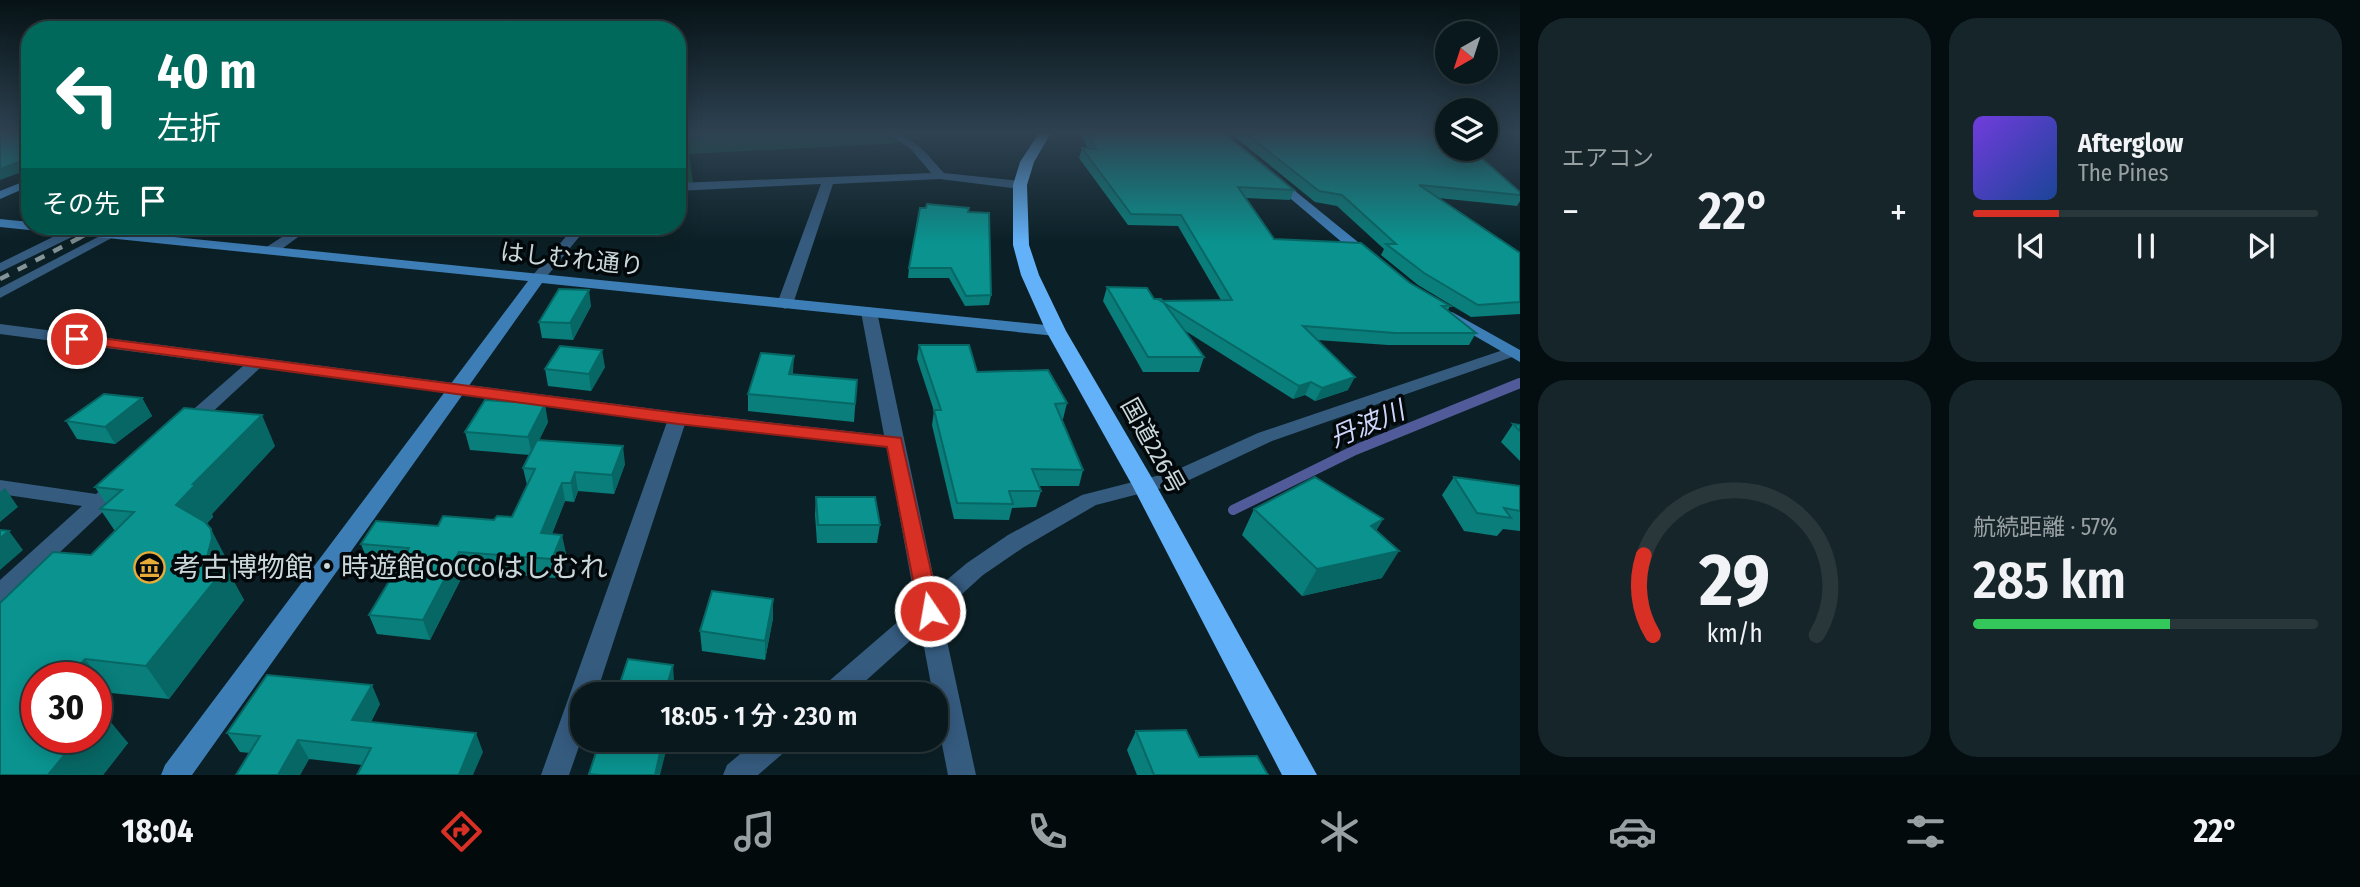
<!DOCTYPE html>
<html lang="ja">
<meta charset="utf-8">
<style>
:root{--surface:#08181c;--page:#162529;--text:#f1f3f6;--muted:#98a0a3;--line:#29373b;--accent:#d93025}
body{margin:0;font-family:"Fira Sans Condensed","Noto Sans JP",sans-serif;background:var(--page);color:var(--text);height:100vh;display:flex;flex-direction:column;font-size:26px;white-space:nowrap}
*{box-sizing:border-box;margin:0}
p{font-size:23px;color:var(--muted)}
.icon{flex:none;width:38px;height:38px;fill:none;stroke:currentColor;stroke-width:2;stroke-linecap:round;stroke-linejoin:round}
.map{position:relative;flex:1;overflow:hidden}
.drawer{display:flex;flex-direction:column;gap:18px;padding:18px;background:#040d0f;width:840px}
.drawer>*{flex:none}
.guide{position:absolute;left:21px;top:21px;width:665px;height:214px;border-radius:28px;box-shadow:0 4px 18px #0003,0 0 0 2px var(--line);background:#00695c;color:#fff;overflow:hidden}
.needle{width:46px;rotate:219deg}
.tools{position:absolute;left:1435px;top:21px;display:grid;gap:14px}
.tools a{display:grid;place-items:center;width:63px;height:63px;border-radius:50%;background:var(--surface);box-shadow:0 4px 18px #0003,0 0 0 2px var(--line);font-size:35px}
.speed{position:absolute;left:21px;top:662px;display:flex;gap:14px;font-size:35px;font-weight:700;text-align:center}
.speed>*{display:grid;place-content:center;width:91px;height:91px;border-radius:50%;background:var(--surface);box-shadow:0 4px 18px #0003,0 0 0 2px var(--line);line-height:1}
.speed .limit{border:10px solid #d22;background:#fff;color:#111}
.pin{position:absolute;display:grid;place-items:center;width:60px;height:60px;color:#fff;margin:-30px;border:4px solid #fff;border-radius:50%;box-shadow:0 2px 7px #0007}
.me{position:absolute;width:77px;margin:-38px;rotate:348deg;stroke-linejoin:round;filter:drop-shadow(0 0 5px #0008)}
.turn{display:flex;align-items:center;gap:24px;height:147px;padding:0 21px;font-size:32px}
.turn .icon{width:91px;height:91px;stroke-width:2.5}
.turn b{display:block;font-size:49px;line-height:60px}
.then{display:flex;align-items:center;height:66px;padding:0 21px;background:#0003;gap:14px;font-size:26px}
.big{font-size:52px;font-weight:600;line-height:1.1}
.drawer .card{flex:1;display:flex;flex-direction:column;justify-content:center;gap:10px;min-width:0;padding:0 24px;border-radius:28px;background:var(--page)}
.drawer .dial{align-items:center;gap:0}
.dial svg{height:182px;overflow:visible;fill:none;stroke:var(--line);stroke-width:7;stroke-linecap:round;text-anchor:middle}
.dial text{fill:var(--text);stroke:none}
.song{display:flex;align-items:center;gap:21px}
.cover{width:84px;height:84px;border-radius:10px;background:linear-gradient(135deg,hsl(260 70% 55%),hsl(220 70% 35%))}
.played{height:7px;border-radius:4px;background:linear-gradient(90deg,var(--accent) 25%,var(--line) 25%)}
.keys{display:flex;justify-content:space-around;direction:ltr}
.heat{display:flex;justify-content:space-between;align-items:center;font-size:38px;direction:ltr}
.charge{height:10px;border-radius:5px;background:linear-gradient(90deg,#34c759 57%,var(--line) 0)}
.drawer .tiles{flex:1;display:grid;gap:18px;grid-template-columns:repeat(2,1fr)}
.trip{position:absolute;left:570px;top:682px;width:378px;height:70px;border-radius:28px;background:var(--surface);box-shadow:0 4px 18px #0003,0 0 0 2px var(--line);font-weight:600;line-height:70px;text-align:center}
.menu{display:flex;height:112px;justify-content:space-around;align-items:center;background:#030a0b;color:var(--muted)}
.menu .icon{width:49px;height:49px}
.menu .selected{color:var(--accent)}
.menu b{font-size:32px;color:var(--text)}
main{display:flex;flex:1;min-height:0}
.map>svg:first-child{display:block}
</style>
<main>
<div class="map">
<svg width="1520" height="775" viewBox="0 0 1520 775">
<rect width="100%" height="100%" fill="#0b2026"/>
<!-- green -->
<path fill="#0d5139" d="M677,133H883L899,143L689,154L693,184H677Z"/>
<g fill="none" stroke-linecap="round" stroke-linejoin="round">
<!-- stream -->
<path stroke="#525b9a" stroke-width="10" d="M1233,510L1355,450L1520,383"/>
<!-- street -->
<path fill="#355b7f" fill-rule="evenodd" d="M884,133C912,133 926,153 944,173L1020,181L1026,185L1020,189L940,179L833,184L793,304L785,309L777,304L821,184L677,191V183L931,173L910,148Z
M119,226H134L0,298V288Z
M299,226H313L275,254H265V248Z
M575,226H588L543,281H533L531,278L533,275Z
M73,227L78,228V234L0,272V263Z
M869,307L877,312L936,589L967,563L1008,535L1082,495L1172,472L1258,433L1506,349H1518L1520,352L1518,355L1272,441L1185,482L1096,505L1024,547L983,575L941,613L976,775H948L936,714V695H933L921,631L850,695H818L822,687L916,606L887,447L685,424L596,695H583V735L569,775H541L667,422L260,368L194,429L187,431L178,425L180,421L243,366L0,334V324L678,412L884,435L861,312Z
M119,478L126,480L129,485L126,490L8,601L0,603V580L82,506L0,494V480L96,494L112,480Z
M757,740H792L788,749L758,775H723L727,765Z"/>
<!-- secondary -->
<path fill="#3e7eb7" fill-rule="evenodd" d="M1271,178H1279L1374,255V261H1364L1271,182Z
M30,179V186L0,199V191Z
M0,219L30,222V226H65L1056,326L1064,331L1056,336L542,283L192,775H161L165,765L528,281L0,227Z
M1452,312L1520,350V362L1447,320L1444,317L1447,314Z"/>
<!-- highway -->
<path fill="#63b1f8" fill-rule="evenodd" d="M1039,133H1051L1034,162L1027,185L1029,245L1039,275L1066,331L1156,485L1317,775H1282L1132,485L1046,331L1021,275L1013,245V185L1020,162Z"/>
<!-- rail-far1 -->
<path stroke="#839398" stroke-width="3.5" stroke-dasharray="8 8" stroke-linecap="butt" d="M78,239L103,226"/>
<!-- rail -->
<path stroke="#839398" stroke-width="4.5" stroke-dasharray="10 10" stroke-linecap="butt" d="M0,279L81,237"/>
</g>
<!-- wall -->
<path fill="#097e7b" d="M1082,133H1224L1294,190L1290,200L1246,198L1274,239L1410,283L1450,306L1448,310L1476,333L1469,345H1388L1317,340L1348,390L1315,401L1305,395L1293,399L1184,330L1204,357L1199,372H1143L1103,301L1107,287L1162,301L1221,300L1178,226L1128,225L1079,158L1082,148L1088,149L1081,135Z
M1230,133H1447L1520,195V201L1517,206L1438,198L1520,253V314L1471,317L1418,285L1381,255L1384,249L1337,206L1315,202Z
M968,212L991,295L989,305L965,306L949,278H908L909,268Z
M591,306L573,340L542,338L539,322Z
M919,345L977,372L1067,403L1063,419H1061L1083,470L1079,486H1039L1041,491L1036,507L1012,508L1009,520L954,519L932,425L934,411L917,359Z
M605,367L591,391L548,386L545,369Z
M793,375L857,380L854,422L748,411V394Z
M142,398L152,416L115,444L77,439L66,421Z
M548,422L539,440L625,464L614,494L578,491L574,502L565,501L552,534L566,553L556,578L465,571L430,640L377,634L369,615L399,565L368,563L361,544L438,526L512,517L527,485L523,468L530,455L470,450L465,432Z
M1513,424L1520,425V461L1501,442Z
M275,446L212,514L213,517L206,524L228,562L229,573L244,600L169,699L111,693L97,710L128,743L103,775H0L91,555L115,531L100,509L106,504L95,487Z
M1454,477L1520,486V531L1503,529L1497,536L1464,531L1442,495Z
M816,497L880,525L877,543H817L815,515Z
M1254,509L1383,519L1376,531L1382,578L1302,596L1242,535Z
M773,599V618L765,660L702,651L700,631Z
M380,704L371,722L483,752L362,765L309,759L300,775H236L250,753L240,752L227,733Z
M1136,731L1199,757L1268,775H1137L1127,750Z"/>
<!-- shaded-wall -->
<path fill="#076764" d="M30,158V169L0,180V169Z
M589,290L591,306L573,340L570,323Z
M602,350L605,367L591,391L589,374Z
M794,356L793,373L788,391L789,374Z
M1355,377L1348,390L1315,401L1322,388Z
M1311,382L1305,395L1293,399L1299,386Z
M142,398L152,416L115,444L105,427Z
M545,404L548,422L532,455L528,437Z
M262,415L275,446L212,514L213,517L195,537L176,505L193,484Z
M623,446L625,464L614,494L612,475Z
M575,472L578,491L574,502L571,483Z
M562,483L565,501L545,551L541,533Z
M5,488L18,507L0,522V492Z
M1383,519L1367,546L1371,526Z
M211,529L228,562L229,573L244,600L169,699L146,666Z
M9,531L23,550L0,570V538Z
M562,535L566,553L556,578L552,559Z
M1399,551L1382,578L1302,596L1317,569Z
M459,552L465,571L430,640L423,620Z
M773,599V618L765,660V641Z
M85,659L111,693L96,710V677H69Z
M673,665L674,681L670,695H664Z
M372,685L380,704L361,739L352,720Z
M101,710L128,743L103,775H48L79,737H96V716Z
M476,733L483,752L473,775H459Z
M298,740L309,759L300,775H278Z
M663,740H664L666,751L660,775H655Z"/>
<!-- building -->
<path fill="#0a938f" stroke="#076764" stroke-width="2" d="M0,133H30V158L0,169Z
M1087,133H1224L1294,190L1238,187L1274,239L1361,243L1410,283L1450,306H1442L1476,333H1395L1303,326L1355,377L1322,388L1311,382L1299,386L1161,301L1232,300L1181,215L1131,214L1082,148L1096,149Z
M1245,133H1447V149H1471L1520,192V195L1419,185L1520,253V302L1478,305L1424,273L1386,244H1396L1342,195L1319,191Z
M927,204L969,208L968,212L989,213L991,295L966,296L951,268H909L920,208H926Z
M1107,287L1147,288L1154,299H1161L1204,357H1148Z
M559,289L589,290L570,323L539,322Z
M919,345H969L977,372L1048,370L1067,403L1055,404L1083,470L1032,469L1041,491H1009L1013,504L957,503L934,410H941Z
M560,346L602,350L589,374L545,369Z
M761,353L794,356L789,374L857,380L855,404L748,394Z
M104,394L142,398L105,427L66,421Z
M485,400L545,404L528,437L465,432Z
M184,408L262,415L193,484H196L176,505L205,522L211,529L212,538L205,565L226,567L146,666L85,659L69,677H37V737H79L48,775H0V603L53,552L91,555L134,512L100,509L122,490L95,487Z
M1513,424L1520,425V431Z
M537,440L623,446L612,475L575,472L571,483H562L541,533L562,535L552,559L459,552L423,620L369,615L409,548L361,544L376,521L438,526L443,516L494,520L497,516L512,517L535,469L523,468Z
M1315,477L1383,519L1371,526L1399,551L1317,569L1254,509Z
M1454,477L1520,486V511L1504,508L1511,518L1477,513Z
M816,497H875L880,525H818Z
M0,530L9,531L0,538Z
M712,591L773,599L765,641L700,631Z
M628,659L673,665L664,695H616Z
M267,675L372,685L352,720L476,733L459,775H357L371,748L298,740L278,775H236L260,736L227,733Z
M96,709L101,710L96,716Z
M1186,730L1199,757L1257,756L1268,775H1154L1136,731Z
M600,740H663L655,775H599L589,774Z"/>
<!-- sky -->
<linearGradient id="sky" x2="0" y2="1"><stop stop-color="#061215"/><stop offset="0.55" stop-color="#2e4252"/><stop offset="1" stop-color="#2e4252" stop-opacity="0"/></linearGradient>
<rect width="1520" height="242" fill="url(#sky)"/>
<!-- route -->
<path fill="#d93025" stroke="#8d1f18" stroke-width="2" d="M77,335L678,413L901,438L940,611L937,617L930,620L922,617L919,611L887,447L678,424L72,342L70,339L72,336Z"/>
<!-- icons -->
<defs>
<symbol id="museum-ring" viewBox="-11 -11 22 22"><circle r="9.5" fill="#03080b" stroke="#e8ab37" stroke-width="1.5"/><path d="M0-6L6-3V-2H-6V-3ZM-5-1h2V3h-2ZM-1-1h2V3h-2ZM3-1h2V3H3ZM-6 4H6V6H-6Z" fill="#e8ab37"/></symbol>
</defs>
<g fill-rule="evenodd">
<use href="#museum-ring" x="132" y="550" width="35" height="35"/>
</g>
<g text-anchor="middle" stroke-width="7" stroke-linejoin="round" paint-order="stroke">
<!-- street labels -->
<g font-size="24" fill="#cad7db" stroke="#03080b">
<text transform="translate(572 259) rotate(6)" y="8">はしむれ通り</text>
<text transform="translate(1153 446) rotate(61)" y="8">国道226号</text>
</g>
<!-- water labels -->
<g font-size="26" font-style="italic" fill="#cdd5fa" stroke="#03080b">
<text transform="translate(1367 424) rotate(-23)" y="9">丹波川</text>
</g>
<!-- near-poi labels -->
<g font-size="28" fill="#cad7db" stroke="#03080b" text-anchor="start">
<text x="173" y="577">考古博物館・時遊館CoCCoはしむれ</text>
</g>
</g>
</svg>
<div class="tools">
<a><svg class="needle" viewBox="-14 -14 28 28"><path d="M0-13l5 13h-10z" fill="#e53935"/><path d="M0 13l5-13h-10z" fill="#98a0a3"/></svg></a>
<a><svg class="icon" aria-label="layers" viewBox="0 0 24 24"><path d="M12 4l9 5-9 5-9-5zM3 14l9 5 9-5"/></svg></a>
</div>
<div class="speed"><div class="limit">30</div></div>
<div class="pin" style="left:77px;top:339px;background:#d93025"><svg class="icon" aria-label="arrive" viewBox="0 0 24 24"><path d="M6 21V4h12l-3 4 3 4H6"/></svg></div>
<svg class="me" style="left:930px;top:611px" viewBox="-20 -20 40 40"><circle r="17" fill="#d93025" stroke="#fff" stroke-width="3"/><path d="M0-11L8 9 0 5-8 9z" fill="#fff"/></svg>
<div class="trip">18:05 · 1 分 · 230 m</div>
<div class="guide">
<div class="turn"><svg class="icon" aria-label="left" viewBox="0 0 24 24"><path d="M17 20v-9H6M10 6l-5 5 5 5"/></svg><div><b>40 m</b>左折</div></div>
<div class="then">その先<svg class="icon" aria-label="arrive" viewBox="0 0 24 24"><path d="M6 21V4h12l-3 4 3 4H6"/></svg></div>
</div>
</div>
<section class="drawer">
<div class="tiles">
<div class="card"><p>エアコン</p>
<div class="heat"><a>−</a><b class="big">22°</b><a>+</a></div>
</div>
<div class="card">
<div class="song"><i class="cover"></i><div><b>Afterglow</b><p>The Pines</p></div></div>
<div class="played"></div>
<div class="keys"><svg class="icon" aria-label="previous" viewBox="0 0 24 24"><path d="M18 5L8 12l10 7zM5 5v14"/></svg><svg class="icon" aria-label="pause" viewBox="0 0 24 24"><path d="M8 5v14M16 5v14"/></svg><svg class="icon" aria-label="next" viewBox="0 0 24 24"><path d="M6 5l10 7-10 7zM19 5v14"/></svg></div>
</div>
<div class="card dial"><svg viewBox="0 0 100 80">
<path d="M14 69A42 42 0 1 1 86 69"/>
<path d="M14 69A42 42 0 0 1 10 34" stroke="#d93025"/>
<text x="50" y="56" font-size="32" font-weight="700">29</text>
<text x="50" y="72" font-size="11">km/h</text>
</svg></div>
<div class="card"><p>航続距離 · 57%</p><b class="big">285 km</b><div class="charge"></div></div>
</div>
</section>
</main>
<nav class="menu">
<b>18:04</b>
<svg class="icon selected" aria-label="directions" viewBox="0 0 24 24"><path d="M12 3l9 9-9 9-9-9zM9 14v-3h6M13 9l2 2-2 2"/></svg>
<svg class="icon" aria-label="music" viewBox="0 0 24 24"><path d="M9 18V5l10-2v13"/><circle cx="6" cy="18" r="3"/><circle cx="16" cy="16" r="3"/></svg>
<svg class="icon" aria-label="phone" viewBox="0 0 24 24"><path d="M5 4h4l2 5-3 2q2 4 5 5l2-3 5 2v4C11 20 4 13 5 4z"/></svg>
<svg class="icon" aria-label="climate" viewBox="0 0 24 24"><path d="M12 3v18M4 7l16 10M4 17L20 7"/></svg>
<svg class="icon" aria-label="car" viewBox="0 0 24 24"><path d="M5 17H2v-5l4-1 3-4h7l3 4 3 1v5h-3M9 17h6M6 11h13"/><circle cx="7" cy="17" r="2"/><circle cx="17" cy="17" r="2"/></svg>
<svg class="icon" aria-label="filters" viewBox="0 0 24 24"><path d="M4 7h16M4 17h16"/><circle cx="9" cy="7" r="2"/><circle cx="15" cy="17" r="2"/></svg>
<b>22°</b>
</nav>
